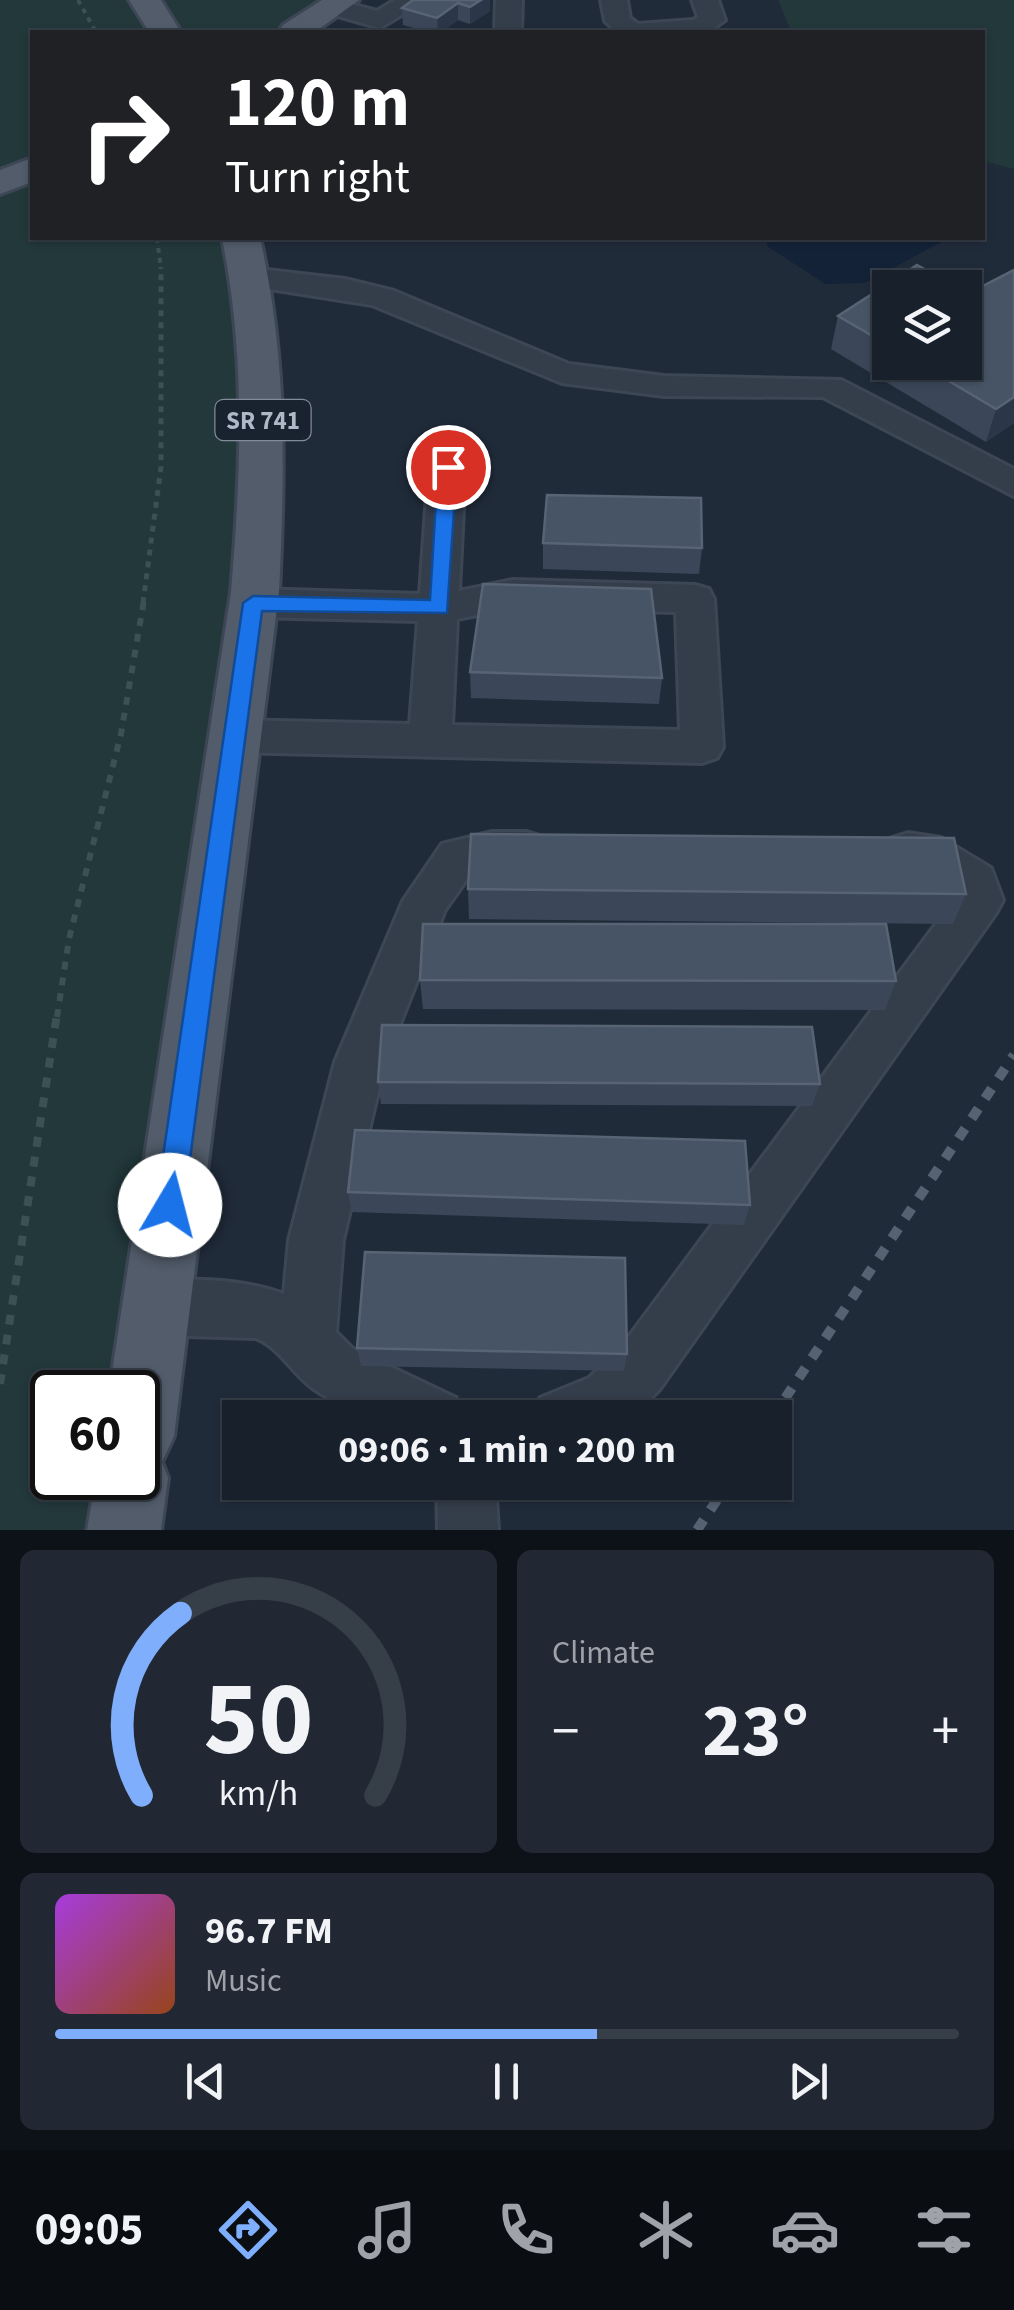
<!DOCTYPE html>
<meta charset="utf-8">
<style>
:root{--surface:#18202c;--page:#212834;--text:#f1f3f6;--muted:#9fa3a9;--line:#363e48;--accent:#7eaefc}
body{margin:0;font-family:"Source Sans 3",sans-serif;background:var(--page);color:var(--text);height:100vh;display:flex;flex-direction:column;font-size:38px;white-space:nowrap}
*{box-sizing:border-box;margin:0}
p{font-size:32px;color:var(--muted)}
.icon{flex:none;width:55px;height:55px;fill:none;stroke:currentColor;stroke-width:2;stroke-linecap:round;stroke-linejoin:round}
.map{position:relative;height:1530px;overflow:hidden}
.panel{display:flex;flex-direction:column;gap:20px;padding:20px;background:#0d1218;flex:1}
.panel>*{flex:none}
.hud{position:absolute;left:30px;top:30px;width:955px;height:210px;border-radius:0px;box-shadow:0 2px 8px #0004,0 0 0 2px var(--line);background:#202124;color:#fff;overflow:hidden}
.fabs{position:absolute;left:872px;top:270px;display:grid;gap:20px}
.fabs a{display:grid;place-items:center;width:110px;height:110px;border-radius:0px;background:var(--surface);box-shadow:0 2px 8px #0004,0 0 0 2px var(--line);font-size:50px}
.speed{position:absolute;left:30px;top:1370px;display:flex;gap:20px;font-size:50px;font-weight:700;text-align:center}
.speed>*{display:grid;place-content:center;width:130px;height:130px;border-radius:50%;background:var(--surface);box-shadow:0 2px 8px #0004,0 0 0 2px var(--line);line-height:1}
.speed .limit{border:5px solid #111;border-radius:15px;background:#fff;color:#111}
.pin{position:absolute;display:grid;place-items:center;width:85px;height:85px;color:#fff;margin:-42px;border:5px solid #fff;border-radius:50%;box-shadow:0 2px 10px #0007}
.me{position:absolute;width:110px;margin:-55px;rotate:8deg;stroke-linejoin:round;filter:drop-shadow(0 0 8px #0008)}
.turn{display:flex;align-items:center;gap:35px;height:210px;padding:0 30px;font-size:45px}
.turn .icon{width:130px;height:130px;stroke-width:2.5}
.turn b{display:block;font-size:70px;line-height:85px}
.big{font-size:75px;font-weight:700;line-height:1.1}
.panel .card{flex:1;display:flex;flex-direction:column;justify-content:center;gap:15px;min-width:0;padding:0 35px;border-radius:15px;background:var(--page)}
.panel .dial{align-items:center;gap:0}
.dial svg{height:260px;overflow:visible;fill:none;stroke:var(--line);stroke-width:7;stroke-linecap:round;text-anchor:middle}
.dial text{fill:var(--text);stroke:none}
.song{display:flex;align-items:center;gap:30px}
.cover{width:120px;height:120px;border-radius:15px;background:linear-gradient(135deg,hsl(280 70% 55%),hsl(20 70% 35%))}
.played{height:10px;border-radius:5px;background:linear-gradient(90deg,var(--accent) 60%,var(--line) 60%)}
.keys{display:flex;justify-content:space-around;direction:ltr}
.heat{display:flex;justify-content:space-between;align-items:center;font-size:55px;direction:ltr}
.panel .tiles{flex:1;display:grid;gap:20px;grid-template-columns:1fr 1fr}
.card:last-child{grid-column:span 2}
.trip{position:absolute;left:222px;top:1400px;width:570px;height:100px;border-radius:0px;background:var(--surface);box-shadow:0 2px 8px #0004,0 0 0 2px var(--line);font-weight:700;line-height:100px;text-align:center}
.dock{display:flex;height:160px;justify-content:space-around;align-items:center;background:#0a0d12;color:var(--muted)}
.dock .icon{width:70px;height:70px}
.dock .current{color:var(--accent)}
.dock b{font-size:45px;color:var(--text)}
.map>svg:first-child{display:block}
</style>
<div class="map">
<svg width="1014" height="1530" viewBox="0 0 1014 1530">
<rect width="100%" height="100%" fill="#202b3a"/>
<!-- green -->
<path fill="#22383b" d="M0,0H337L286,32H32V238H225L263,417L222,834L138,1436V1392H52V1478H132L124,1530H0Z
M778,0H1014V169L983,161L982,32H768L790,29Z"/>
<!-- water -->
<path fill="#142238" d="M768,238H949L865,283L825,284L767,246Z"/>
<g fill="none" stroke-linecap="round" stroke-linejoin="round">
<defs>
<path id="minor" d="M335,0L377,11L395,0H426L380,28L324,12L320,7L324,2Z
M496,0H522L521,32H495Z
M601,0H627L630,18L638,24L693,20L698,17L692,0H718L725,20L708,32H617L605,21Z
M249,268L345,279L394,291L569,364L664,376L841,380L1014,469V496L823,397L664,396L562,383L372,305L238,284L233,277L238,270Z
M447,455L460,459L465,467L459,591L513,580L695,585L709,589L714,599L723,747L717,758L702,763L236,752L221,747L215,736L221,725L236,720L410,724L418,621L253,617L239,613L234,603L239,593L253,589L420,594L429,467L434,459ZM513,608L676,612L680,730L452,725L457,619Z
M492,832H527L543,837L549,850L543,863L527,868L472,872L445,910L385,1062L343,1240L336,1332L353,1349L456,1398L464,1418C408,1418 364,1423 314,1389C292,1374 282,1349 256,1338L155,1335L136,1327L128,1308L136,1289C174,1273 246,1280 284,1294L289,1240L335,1062L403,901L442,844Z
M908,833L941,838L991,868L1003,900L996,913L659,1390L631,1418H532L540,1398L589,1378L619,1350L956,897L955,892L918,869L892,864L886,851L892,838Z
M437,1482H495L498,1530H438Z"/>
<path id="major" d="M129,0H161L181,32H149Z
M322,0H359L315,32H278L283,25Z
M32,158V182L0,194V170Z
M222,238H260C287,356 285,472 279,592L174,1436L162,1462L168,1478L161,1530H87L96,1478H138V1392H109L231,592C241,473 246,356 222,238Z"/>
</defs>
<!-- minor casing -->
<use href="#minor" stroke="#3d4654" stroke-width="6"/>
<!-- major casing -->
<use href="#major" stroke="#3d4654" stroke-width="6"/>
<!-- path-far3 -->
<path stroke="#3b5153" stroke-width="4" stroke-dasharray="5 5" stroke-linecap="butt" d="M78,0L96,32
M157,238L161,269"/>
<!-- path-far2 -->
<path stroke="#3b5153" stroke-width="5" stroke-dasharray="6 6" stroke-linecap="butt" d="M143,603L161,467V267"/>
<!-- path-far1 -->
<path stroke="#3b5153" stroke-width="6" stroke-dasharray="8 8" stroke-linecap="butt" d="M57,1017L69,939L121,734L144,600"/>
<!-- path -->
<path stroke="#3b5153" stroke-width="8" stroke-dasharray="10 10" stroke-linecap="butt" d="M0,1384L57,1014"/>
<!-- minor -->
<use href="#minor" fill="#343d4a" fill-rule="evenodd"/>
<!-- major -->
<use href="#major" fill="#525c6a" fill-rule="evenodd"/>
<!-- rail -->
<path stroke="#566172" stroke-width="10" stroke-dasharray="12 12" stroke-linecap="butt" d="M772,1418L1014,1055
M697,1530L729,1482"/>
</g>
<!-- wall -->
<path fill="#3b4759" d="M490,0V11L470,24L458,20L442,32H428L403,25L402,8Z
M1014,270V423L986,442L831,349L838,316L890,288V362H965L971,292Z
M543,543L702,548L699,574L543,569Z
M470,672L662,678L659,704L471,698Z
M468,889L966,894L953,924L469,919Z
M420,980L896,981L885,1010L423,1009Z
M378,1082L820,1084L812,1106L381,1104Z
M348,1192L750,1205L744,1225L352,1212Z
M357,1348L627,1354L624,1371L361,1366Z"/>
<!-- shaded-wall -->
<path fill="#2b3748" d="M476,0H490V11L470,24V7Z
M458,3V20L442,32H438L437,18Z
M1014,397V423L986,442L996,409Z"/>
<!-- building -->
<path fill="#475465" stroke="#586374" stroke-width="2.5" d="M413,0H481L470,7L458,3L437,18L402,8Z
M917,265L961,288H890V346L838,316Z
M1014,270V397L996,409L917,362H965V289L971,292Z
M547,495L701,498L702,548L543,543Z
M483,584L651,589L662,678L470,672Z
M471,834L954,838L966,894L468,889Z
M423,924H886L896,981L420,980Z
M382,1025L812,1027L820,1084L378,1082Z
M355,1130L745,1141L750,1205L348,1192Z
M365,1252L625,1258L627,1354L357,1348Z"/>
<!-- route -->
<path fill="#1a73e8" stroke="#114b97" stroke-width="2.5" d="M448,461L457,467L447,613L262,611L184,1205L180,1215L170,1219L160,1215L156,1205L243,603L253,596L430,600L438,467Z"/>
<g text-anchor="middle" stroke-width="10" stroke-linejoin="round" paint-order="stroke">
<!-- shield labels -->
<rect fill="#19222f" stroke="#828b99" stroke-width="2.5" x="215.5" y="400" width="95" height="40" rx="8"/>
<g font-size="25" font-weight="bold" fill="#afb8c7">
<text x="263" y="429">SR 741</text>
</g>
</g>
</svg>
<div class="fabs">
<a><svg class="icon" aria-label="layers" viewBox="0 0 24 24"><path d="M12 4l9 5-9 5-9-5zM3 14l9 5 9-5"/></svg></a>
</div>
<div class="speed"><div class="limit">60</div></div>
<div class="pin" style="left:448px;top:467px;background:#d93025"><svg class="icon" aria-label="arrive" viewBox="0 0 24 24"><path d="M6 21V4h12l-3 4 3 4H6"/></svg></div>
<svg class="me" style="left:170px;top:1205px" viewBox="-20 -20 40 40"><circle r="19" fill="#fff"/><path d="M0-13L10 11 0 6-10 11z" fill="#1a73e8"/></svg>
<div class="trip">09:06 · 1 min · 200 m</div>
<div class="hud">
<div class="turn"><svg class="icon" aria-label="right" viewBox="0 0 24 24"><path d="M7 20v-9h11M14 6l5 5-5 5"/></svg><div><b>120 m</b>Turn right</div></div>
</div>
</div>
<section class="panel">
<div class="tiles">
<div class="card dial"><svg viewBox="0 0 100 80">
<path d="M14 69A42 42 0 1 1 86 69"/>
<path d="M14 69A42 42 0 0 1 26 13" stroke="#7eaefc"/>
<text x="50" y="56" font-size="32" font-weight="700">50</text>
<text x="50" y="72" font-size="11">km/h</text>
</svg></div>
<div class="card"><p>Climate</p>
<div class="heat"><a>−</a><b class="big">23°</b><a>+</a></div>
</div>
<div class="card">
<div class="song"><i class="cover"></i><div><b>96.7 FM</b><p>Music</p></div></div>
<div class="played"></div>
<div class="keys"><svg class="icon" aria-label="previous" viewBox="0 0 24 24"><path d="M18 5L8 12l10 7zM5 5v14"/></svg><svg class="icon" aria-label="pause" viewBox="0 0 24 24"><path d="M8 5v14M16 5v14"/></svg><svg class="icon" aria-label="next" viewBox="0 0 24 24"><path d="M6 5l10 7-10 7zM19 5v14"/></svg></div>
</div>
</div>
</section>
<nav class="dock">
<b>09:05</b>
<svg class="icon current" aria-label="directions" viewBox="0 0 24 24"><path d="M12 3l9 9-9 9-9-9zM9 14v-3h6M13 9l2 2-2 2"/></svg>
<svg class="icon" aria-label="music" viewBox="0 0 24 24"><path d="M9 18V5l10-2v13"/><circle cx="6" cy="18" r="3"/><circle cx="16" cy="16" r="3"/></svg>
<svg class="icon" aria-label="phone" viewBox="0 0 24 24"><path d="M5 4h4l2 5-3 2q2 4 5 5l2-3 5 2v4C11 20 4 13 5 4z"/></svg>
<svg class="icon" aria-label="climate" viewBox="0 0 24 24"><path d="M12 3v18M4 7l16 10M4 17L20 7"/></svg>
<svg class="icon" aria-label="car" viewBox="0 0 24 24"><path d="M5 17H2v-5l4-1 3-4h7l3 4 3 1v5h-3M9 17h6M6 11h13"/><circle cx="7" cy="17" r="2"/><circle cx="17" cy="17" r="2"/></svg>
<svg class="icon" aria-label="filters" viewBox="0 0 24 24"><path d="M4 7h16M4 17h16"/><circle cx="9" cy="7" r="2"/><circle cx="15" cy="17" r="2"/></svg>
</nav>
